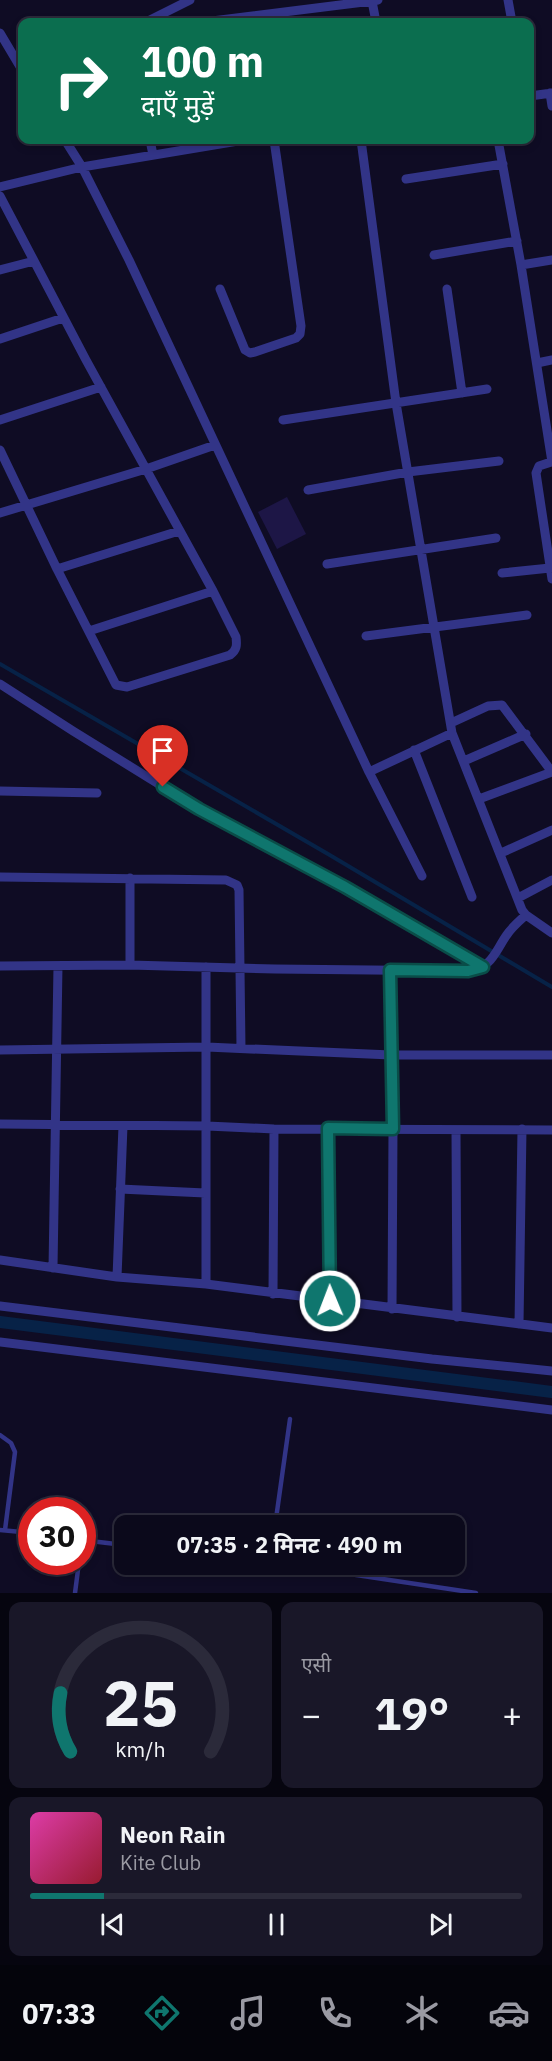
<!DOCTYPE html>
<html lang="hi">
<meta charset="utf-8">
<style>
:root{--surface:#0b091b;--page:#191728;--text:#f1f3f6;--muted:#9a9aa3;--line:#2b2a3a;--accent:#0f766e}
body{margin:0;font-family:"IBM Plex Sans","Noto Sans Devanagari",sans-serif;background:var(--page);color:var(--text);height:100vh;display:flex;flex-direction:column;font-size:22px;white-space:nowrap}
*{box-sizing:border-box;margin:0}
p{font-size:20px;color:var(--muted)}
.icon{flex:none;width:33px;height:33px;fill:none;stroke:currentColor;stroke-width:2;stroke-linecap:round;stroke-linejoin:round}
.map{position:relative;height:1593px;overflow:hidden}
.drawer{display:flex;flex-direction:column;gap:9px;padding:9px;background:#06050f;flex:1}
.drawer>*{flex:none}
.guide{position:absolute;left:18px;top:18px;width:516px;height:126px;border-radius:12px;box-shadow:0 3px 9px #0003,0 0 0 2px var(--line);background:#0b6e4f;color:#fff;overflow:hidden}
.speed{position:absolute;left:18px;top:1497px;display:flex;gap:12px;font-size:30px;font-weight:700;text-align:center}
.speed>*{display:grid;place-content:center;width:78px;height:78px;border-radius:50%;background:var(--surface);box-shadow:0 3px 9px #0003,0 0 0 2px var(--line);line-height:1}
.speed .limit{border:9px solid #d22;background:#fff;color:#111}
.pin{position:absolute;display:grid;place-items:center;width:51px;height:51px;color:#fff;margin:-62px -26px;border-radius:50% 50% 50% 0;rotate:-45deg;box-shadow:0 0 6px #0007}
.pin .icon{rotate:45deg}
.me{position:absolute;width:66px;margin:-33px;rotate:359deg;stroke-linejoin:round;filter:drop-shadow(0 0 4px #0008)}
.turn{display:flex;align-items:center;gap:21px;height:126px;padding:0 24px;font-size:27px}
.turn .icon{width:78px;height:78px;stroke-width:2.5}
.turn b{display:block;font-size:42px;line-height:51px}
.big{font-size:45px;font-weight:700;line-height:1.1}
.drawer .tile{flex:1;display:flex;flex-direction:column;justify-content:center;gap:9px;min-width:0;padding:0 21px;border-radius:12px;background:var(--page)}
.drawer .dial{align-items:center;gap:0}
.dial svg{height:156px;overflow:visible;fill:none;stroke:var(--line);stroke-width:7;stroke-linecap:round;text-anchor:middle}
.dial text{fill:var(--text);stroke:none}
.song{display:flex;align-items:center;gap:18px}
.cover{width:72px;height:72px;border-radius:9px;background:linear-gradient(135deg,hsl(320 70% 55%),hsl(350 70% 35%))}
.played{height:6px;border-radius:3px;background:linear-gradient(90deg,var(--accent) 15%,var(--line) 15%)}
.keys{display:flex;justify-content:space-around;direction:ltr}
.heat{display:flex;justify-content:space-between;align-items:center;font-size:33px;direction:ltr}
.drawer .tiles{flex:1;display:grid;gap:9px;grid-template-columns:1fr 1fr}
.tile:last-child{grid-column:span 2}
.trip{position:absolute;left:114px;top:1515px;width:351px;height:60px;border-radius:12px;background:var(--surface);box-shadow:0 3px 9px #0003,0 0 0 2px var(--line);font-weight:700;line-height:60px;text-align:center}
.tabs{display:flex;height:96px;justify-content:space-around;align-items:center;background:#04040b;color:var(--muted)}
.tabs .icon{width:42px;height:42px}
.tabs .current{color:var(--accent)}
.tabs b{font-size:27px;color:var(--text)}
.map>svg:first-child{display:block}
</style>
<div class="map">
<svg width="552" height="1593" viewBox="0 0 552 1593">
<rect width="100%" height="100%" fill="#0f0c24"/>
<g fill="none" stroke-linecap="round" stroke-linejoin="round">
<!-- stream -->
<path stroke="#072247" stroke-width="4" d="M0,664L328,854L552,987"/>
<!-- canal -->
<path stroke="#072247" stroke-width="12" d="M0,1322L552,1392"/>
</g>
<!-- building -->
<path fill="#1d1646" d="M287,497L306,534L277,549L258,512Z"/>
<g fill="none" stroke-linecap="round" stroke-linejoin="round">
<!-- service -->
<path stroke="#323487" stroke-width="4.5" d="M0,1435L11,1443L15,1452L5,1530
M275,1526L290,1419
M0,1530L32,1533
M82,1540L124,1545
M283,1564L476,1593
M75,1593L79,1562"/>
<!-- minor -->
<path stroke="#323487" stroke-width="9" d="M508,0L512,22
M146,22L190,0
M204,22L372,1
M376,22L372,1L378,0
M0,33L22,70
M550,93L552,106
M530,96L552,93
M65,140L82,167L129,260L369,772L452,733
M150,140L153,155
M361,140L396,403L452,733L522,910L526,915L552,933
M498,140L521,265L552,462
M406,179L503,164
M0,187L82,167L244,140
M0,196L86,360L213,591L236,637C237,645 237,650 230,655L127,687L116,685L57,569L0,450
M434,255L517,241
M521,265L552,260
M0,270L34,261
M220,289L245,350L250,353L255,352L296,338L300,334L301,326L274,140
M447,289L462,393
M0,339L63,318
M537,363L552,360
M0,420L101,387
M283,420L487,389
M551,462L539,466L536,473L552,579
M308,490L408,472L499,461
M0,513L146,469L215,445
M327,564L496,538
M57,569L179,531
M502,573L550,568
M89,631L213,591
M366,636L527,615
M0,684L73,731L199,809L345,887L483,967
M451,723L488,706L502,705L552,772
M414,750L472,897
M464,761L526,734
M369,772L422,876
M0,791L97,793
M479,799L552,772
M501,853L552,830
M0,877L226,880L237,885L239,890L241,1048
M130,878V965
M518,898L552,880
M0,966L130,965L275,969L468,971C492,967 494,954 506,936C511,928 518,922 526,915
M390,970L393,1129L392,1309
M0,1050L207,1047L391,1055H552
M0,1124L207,1126L274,1129L552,1130
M328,1129L330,1301
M456,1131L457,1317
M120,1189L205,1193
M0,1260L117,1277L206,1284L552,1328
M53,1268L58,966
M117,1277L123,1126
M206,1284V967
M273,1294L274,1129
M0,1306L432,1359L552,1371
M519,1324L522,1129
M0,1342L552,1410"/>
</g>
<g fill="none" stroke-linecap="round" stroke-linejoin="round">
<defs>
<path id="route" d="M163,787L199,809L345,887L483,967L468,971L390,970L393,1129L328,1128L330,1301"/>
</defs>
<!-- route casing -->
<use href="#route" stroke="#0a4d48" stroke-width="15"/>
<!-- route -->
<use href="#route" stroke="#0f766e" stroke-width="10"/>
</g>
</svg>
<div class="speed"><div class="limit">30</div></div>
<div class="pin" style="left:163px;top:787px;background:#d93025"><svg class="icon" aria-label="arrive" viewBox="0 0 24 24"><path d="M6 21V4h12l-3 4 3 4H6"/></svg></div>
<svg class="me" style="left:330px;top:1301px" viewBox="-20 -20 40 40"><circle r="17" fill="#0f766e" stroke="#fff" stroke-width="3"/><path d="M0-11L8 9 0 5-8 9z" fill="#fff"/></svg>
<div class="trip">07:35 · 2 मिनट · 490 m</div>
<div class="guide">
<div class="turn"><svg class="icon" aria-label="right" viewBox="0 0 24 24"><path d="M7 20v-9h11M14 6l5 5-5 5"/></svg><div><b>100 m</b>दाएँ मुड़ें</div></div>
</div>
</div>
<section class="drawer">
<div class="tiles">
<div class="tile dial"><svg viewBox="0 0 100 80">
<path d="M14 69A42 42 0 1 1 86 69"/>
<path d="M14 69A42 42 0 0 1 9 39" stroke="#0f766e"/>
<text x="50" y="56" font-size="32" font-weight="700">25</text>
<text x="50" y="72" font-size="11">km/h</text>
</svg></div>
<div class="tile"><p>एसी</p>
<div class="heat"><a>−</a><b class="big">19°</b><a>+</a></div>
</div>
<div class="tile">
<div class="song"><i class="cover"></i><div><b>Neon Rain</b><p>Kite Club</p></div></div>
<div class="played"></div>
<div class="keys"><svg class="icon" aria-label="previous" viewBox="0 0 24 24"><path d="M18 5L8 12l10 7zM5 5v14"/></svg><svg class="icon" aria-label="pause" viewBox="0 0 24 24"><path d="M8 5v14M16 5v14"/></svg><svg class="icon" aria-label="next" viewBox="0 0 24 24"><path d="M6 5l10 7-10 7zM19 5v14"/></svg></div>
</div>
</div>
</section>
<nav class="tabs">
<b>07:33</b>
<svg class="icon current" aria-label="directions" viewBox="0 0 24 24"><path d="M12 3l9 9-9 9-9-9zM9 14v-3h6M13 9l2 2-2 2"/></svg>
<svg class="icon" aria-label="music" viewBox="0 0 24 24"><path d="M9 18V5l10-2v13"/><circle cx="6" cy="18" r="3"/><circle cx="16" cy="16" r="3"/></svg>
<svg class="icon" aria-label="phone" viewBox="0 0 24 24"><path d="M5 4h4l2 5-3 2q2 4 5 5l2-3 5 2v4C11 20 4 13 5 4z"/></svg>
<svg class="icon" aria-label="climate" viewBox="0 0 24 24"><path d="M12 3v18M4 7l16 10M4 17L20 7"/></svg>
<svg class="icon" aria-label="car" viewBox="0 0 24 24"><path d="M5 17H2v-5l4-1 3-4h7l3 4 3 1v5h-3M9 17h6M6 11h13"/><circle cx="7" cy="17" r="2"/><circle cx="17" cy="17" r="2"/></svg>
</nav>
